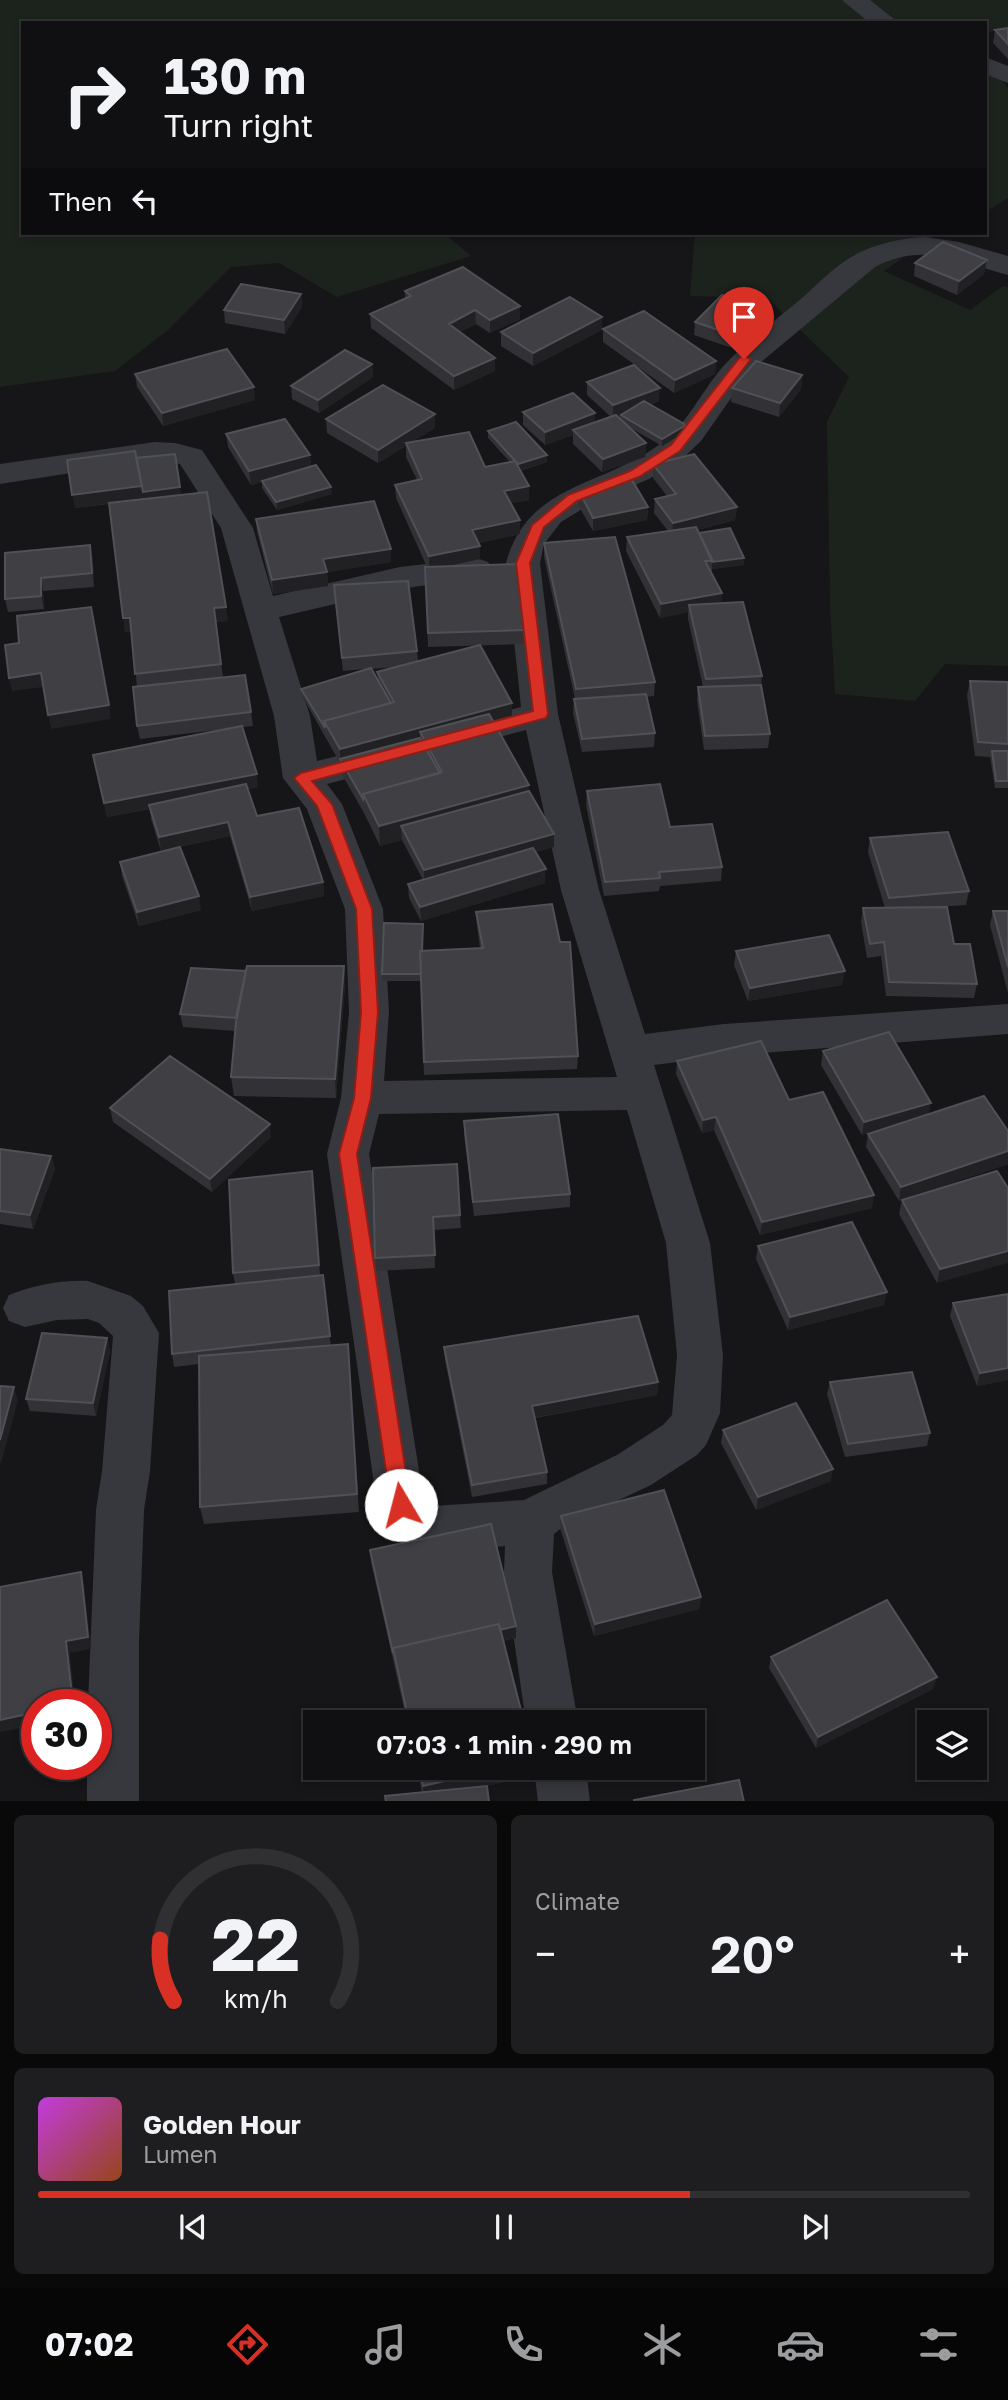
<!DOCTYPE html>
<meta charset="utf-8">
<style>
:root{--surface:#101012;--page:#1e1e20;--text:#f1f3f6;--muted:#9c9d9f;--line:#303032;--accent:#d93025}
body{margin:0;font-family:"Golos Text",sans-serif;background:var(--page);color:var(--text);height:100vh;display:flex;flex-direction:column;font-size:26px;white-space:nowrap}
*{box-sizing:border-box;margin:0}
p{font-size:23px;color:var(--muted)}
.icon{flex:none;width:38px;height:38px;fill:none;stroke:currentColor;stroke-width:2;stroke-linecap:round;stroke-linejoin:round}
.map{position:relative;height:1801px;overflow:hidden}
.panel{display:flex;flex-direction:column;gap:14px;padding:14px;background:#09090a;flex:1}
.panel>*{flex:none}
.hud{position:absolute;left:21px;top:21px;width:966px;height:214px;border-radius:0px;box-shadow:0 4px 10px #0003,0 0 0 2px var(--line);background:#101012;color:var(--text);overflow:hidden}
.fabs{position:absolute;left:917px;top:1710px;display:grid;gap:14px}
.fabs a{display:grid;place-items:center;width:70px;height:70px;border-radius:0px;background:var(--surface);box-shadow:0 4px 10px #0003,0 0 0 2px var(--line);font-size:35px}
.speed{position:absolute;left:21px;top:1689px;display:flex;gap:14px;font-size:35px;font-weight:700;text-align:center}
.speed>*{display:grid;place-content:center;width:91px;height:91px;border-radius:50%;background:var(--surface);box-shadow:0 4px 10px #0003,0 0 0 2px var(--line);line-height:1}
.speed .limit{border:10px solid #d22;background:#fff;color:#111}
.pin{position:absolute;display:grid;place-items:center;width:60px;height:60px;color:#fff;margin:-72px -30px;border-radius:50% 50% 50% 0;rotate:-45deg;box-shadow:0 0 7px #0007}
.pin .icon{rotate:45deg}
.me{position:absolute;width:77px;margin:-38px;rotate:352deg;stroke-linejoin:round;filter:drop-shadow(0 0 5px #0008)}
.turn{display:flex;align-items:center;gap:24px;height:147px;padding:0 28px;font-size:32px}
.turn .icon{width:91px;height:91px;stroke-width:2.5}
.turn b{display:block;font-size:49px;line-height:60px}
.then{display:flex;align-items:center;height:66px;padding:0 28px;background:#0003;gap:14px;font-size:26px}
.big{font-size:52px;font-weight:600;line-height:1.1}
.panel .card{flex:1;display:flex;flex-direction:column;justify-content:center;gap:10px;min-width:0;padding:0 24px;border-radius:10px;background:var(--page)}
.panel .dial{align-items:center;gap:0}
.dial svg{height:182px;overflow:visible;fill:none;stroke:var(--line);stroke-width:7;stroke-linecap:round;text-anchor:middle}
.dial text{fill:var(--text);stroke:none}
.song{display:flex;align-items:center;gap:21px}
.cover{width:84px;height:84px;border-radius:10px;background:linear-gradient(135deg,hsl(290 70% 55%),hsl(20 70% 35%))}
.played{height:7px;border-radius:4px;background:linear-gradient(90deg,var(--accent) 70%,var(--line) 70%)}
.keys{display:flex;justify-content:space-around;direction:ltr}
.heat{display:flex;justify-content:space-between;align-items:center;font-size:38px;direction:ltr}
.panel .tiles{flex:1;display:grid;gap:14px;grid-template-columns:1fr 1fr}
.card:last-child{grid-column:span 2}
.trip{position:absolute;left:303px;top:1710px;width:402px;height:70px;border-radius:0px;background:var(--surface);box-shadow:0 4px 10px #0003,0 0 0 2px var(--line);font-weight:600;line-height:70px;text-align:center}
.tab-bar{display:flex;height:112px;justify-content:space-around;align-items:center;background:#060607;color:var(--muted)}
.tab-bar .icon{width:49px;height:49px}
.tab-bar .selected{color:var(--accent)}
.tab-bar b{font-size:32px;color:var(--text)}
.map>svg:first-child{display:block}
</style>
<div class="map">
<svg width="1008" height="1802" viewBox="0 0 1008 1802">
<rect width="100%" height="100%" fill="#161618"/>
<!-- green -->
<path fill="#1c231d" d="M0,0H1008V28L985,33V23H23V233H444L471,256L337,297L279,263L231,267L168,330L115,371L0,387Z
M985,56L1008,88V198L985,212Z
M695,233H938L884,271L970,310L1003,286L1008,287V666L945,664L915,701L835,694L830,605L827,422L849,377L767,298L690,296Z"/>
<g fill="none" stroke-linecap="round" stroke-linejoin="round">
<!-- street -->
<path fill="#37383d" fill-rule="evenodd" d="M842,0H870L899,23H870Z
M985,57L1008,66V83L985,74Z
M925,237L959,242L1008,256V275C960,263 924,241 875,267L760,363L736,391L701,441L684,457L649,479L592,503L561,522L544,544L540,563L558,714L599,890L645,1034L724,1024L1008,1004V1034L724,1056L654,1065L710,1243L723,1355L720,1413L706,1445L697,1455L651,1485L564,1526L554,1534L552,1572L578,1722H526L504,1572L505,1546C451,1551 405,1566 377,1505L327,1154L341,1098L349,1012L345,909L307,809L283,778L274,716L221,528L180,464L155,460L0,484V464L155,442L175,443L202,450L253,528L273,596L400,567L476,558L488,562L493,569L488,576L400,589L279,617L310,716L317,761L390,743L403,746L408,755L403,764L327,784L342,804L383,909L389,1012L384,1081L617,1077L561,890L526,730L444,752L431,749L426,740L431,731L521,707L506,563C528,481 607,487 664,441C688,422 701,393 720,370C742,344 770,325 796,303C818,285 837,262 863,251C883,242 904,238 925,237ZM627,1110L666,1243L677,1355L672,1415L663,1425L617,1455L524,1500L433,1506L423,1496L369,1154L379,1114Z
M88,1281L131,1296L143,1306L159,1333L150,1471L144,1510L139,1641V1802H87V1764H96V1704H88L96,1510L102,1471L113,1336L99,1323L88,1319L57,1320L25,1327L9,1321L3,1308L9,1295C35,1285 60,1280 88,1281Z
M534,1768H586L590,1802H538Z"/>
</g>
<!-- wall -->
<path fill="#323236" fill-rule="evenodd" d="M1008,28V59L993,43L995,30Z
M987,260L984,274L957,295L914,276L915,263Z
M405,291L520,319L490,333L476,324L460,332L495,358V371L454,390L371,328L370,314L405,299Z
M301,294L302,307L285,334L225,323L224,310Z
M602,317V330L533,366L501,346V332Z
M759,321L732,348L694,335L695,322Z
M603,329L716,361L715,374L674,393L603,342Z
M372,364L373,377L319,413L292,399L291,386Z
M135,374L255,400L163,426L137,387Z
M802,375L801,389L779,417L731,402L732,388Z
M587,382L659,401L650,405L686,425L685,432L662,446L629,427L646,443L645,457L602,472L573,444V435L545,445L523,425V412L595,413V422L611,417L587,395Z
M435,414V428L412,442L485,467L510,462L488,438V431L547,455V462L520,471L529,486V500L511,503L520,520V534L479,543L480,546V559L448,566L526,630V644L428,647L425,567H427L396,498L395,485L417,480L406,457V446L378,463L327,433L326,419Z
M226,434L310,455L311,467L332,494L277,510L262,488V482L251,485L228,447Z
M136,458L181,494L148,499L228,621L216,622L223,677L251,712L253,726L242,727L258,787L248,789L257,816L323,882L324,896L252,911L230,836L161,851L151,819L150,809L107,817L93,755L226,729L140,739L137,726V687L132,631L125,632L109,504L75,508Z
M653,464L737,507L735,520L698,530L699,533L744,565L712,569L711,574L722,593L721,603L762,676L761,686L770,734L768,748L704,750L697,701L698,687H703L688,619V612L660,618L626,551L627,537L668,531L654,513L655,499L667,496L653,478Z
M579,491L648,507L647,520L593,531L578,505Z
M256,519L391,549V562L327,572L328,586L273,594L257,532Z
M544,543L655,682L654,696L646,697L655,733L654,747L582,752L573,713L574,699H575L544,557Z
M90,545L93,559L94,587L43,591L44,609L8,612L5,599Z
M335,599L417,651L418,661L512,703V717L493,722L528,791L554,847L536,852L545,883L421,921L409,898L408,884L423,880L402,840L380,846L364,813L341,773L340,763L302,696L301,689L366,669L343,671ZM396,667L377,672L378,679L371,669Z
M970,681L1008,682V788H995L990,757L975,756L967,695Z
M587,791L670,827L722,867L721,881L660,886L659,891L604,896L586,805Z
M870,838L969,891L966,905L938,907L954,944L977,984L974,998L886,996L881,956L867,958L861,922L863,908H885L868,852Z
M120,862L201,910L139,926L122,876Z
M993,911H1008V993L990,925Z
M476,912L578,1056L577,1069L424,1075L421,981H382V974L423,931V951L480,948L477,926Z
M736,951L842,985L748,1001L734,965Z
M344,966L345,985L336,1098L234,1096L231,1077L235,1031L183,1027L180,1014L246,971Z
M823,1051L929,1114L1008,1131V1164L899,1201L866,1147L868,1134L873,1132L862,1135L821,1065Z
M677,1061L872,1208L760,1235L714,1130L702,1133L676,1074Z
M110,1108L271,1137L212,1192L113,1122Z
M464,1121L570,1194V1207L474,1216L464,1135Z
M0,1149L51,1156L55,1169L33,1229L0,1224Z
M373,1168L460,1215L461,1228L434,1230L435,1268L376,1271Z
M312,1171L320,1275L331,1346L348,1344L359,1512L204,1524L200,1507L199,1364L174,1367L172,1354L235,1284L233,1273Z
M1008,1188L937,1283L899,1214L902,1200Z
M758,1246L884,1305L788,1330L756,1259Z
M1008,1294V1380L977,1386L950,1316L953,1303Z
M107,1338L110,1351L96,1416L30,1411L26,1399Z
M444,1347L658,1382L657,1395L535,1418L547,1472V1484L472,1497L445,1360Z
M830,1382L930,1433L927,1446L845,1457L827,1394Z
M723,1430L831,1481L756,1510L721,1443Z
M561,1516L701,1597L699,1609L594,1636L560,1528Z
M370,1550L516,1638L503,1641L524,1722H407L371,1562Z
M771,1657L933,1689L816,1748L769,1668Z
M417,1768H533V1775L487,1786L422,1793Z"/>
<!-- shaded-wall -->
<path fill="#212124" d="M987,260L984,274L957,295L959,281Z
M301,294L302,307L285,334L284,320Z
M520,306V319L490,333V320Z
M760,308L759,321L732,348L733,335Z
M475,310L476,324L449,337V324Z
M602,317V330L533,366V353Z
M495,358V371L454,390V376Z
M716,361L715,374L674,393L675,380Z
M372,364L373,377L319,413L318,400Z
M802,375L801,389L779,417L780,403Z
M254,387L255,400L163,426L162,413Z
M660,388L659,401L613,419V405Z
M595,413V427L573,430V435L545,445V432Z
M435,414V428L407,445L406,443V446L378,463V450Z
M686,425L685,432L662,446V439Z
M646,443L645,457L602,472L603,459Z
M310,455L311,469L251,485L249,471Z
M547,455V462L518,471V464Z
M142,486L180,487L181,494L75,508L72,495Z
M529,486V500L504,505V491Z
M331,487L332,494L277,510L276,502Z
M648,507L647,520L593,531V518Z
M737,507L735,520L672,537L673,523Z
M520,520V534L473,544L472,530Z
M90,545L93,559L94,587L92,573Z
M480,546V559L429,570V556Z
M391,549V562L324,573L323,559Z
M744,558V565L712,569V562Z
M327,572L328,586L273,594L272,580Z
M41,578L43,591L44,609L41,596Z
M722,593L721,607L689,605L688,612L660,618L661,604Z
M226,607L228,621L216,622L214,608Z
M123,618H130L132,631L125,632Z
M41,673L44,687L12,691L9,678Z
M512,703V717L425,741L420,732V742L340,760V749Z
M109,705L111,719L51,729L48,715Z
M257,774L258,787L107,817L104,803Z
M529,785L528,805L401,826L402,840L380,846L379,826Z
M228,822L230,836L161,851L159,837Z
M554,834V847L424,884V870Z
M546,869L545,883L421,921L420,907Z
M323,882L324,896L252,911L250,897Z
M199,896L201,910L139,926L137,912Z
M344,966L345,985L336,1098L335,1079Z
M845,971L842,985L748,1001L750,988Z
M931,1103L928,1116L862,1135L864,1122Z
M716,1117L714,1130L702,1133L703,1120Z
M270,1124L271,1137L212,1192L210,1179Z
M1008,1151V1164L899,1201L901,1187Z
M51,1156L55,1169L33,1229L30,1215Z
M874,1195L872,1208L760,1235L762,1222Z
M1008,1251V1263L937,1283L940,1269Z
M887,1292L884,1305L788,1330L790,1317Z
M107,1338L110,1351L96,1416L93,1403Z
M1008,1368V1380L977,1386L980,1373Z
M658,1382L657,1395L532,1418V1406Z
M14,1387L18,1400L1,1464L0,1461V1440Z
M833,1469L831,1481L756,1510L758,1497Z
M81,1572L84,1584L91,1649L70,1653L75,1704H73L66,1641Z
M701,1597L699,1609L594,1636L595,1624Z
M516,1626V1638L396,1664L394,1653Z
M937,1677L933,1689L816,1748L818,1737Z
M37,1712V1725L0,1732V1720Z
M500,1768H533V1775L424,1801L423,1786Z"/>
<!-- building -->
<path fill="#3f3f44" stroke="#4f5156" stroke-width="2" d="M1008,28V44L995,30Z
M943,242L987,260L959,281L915,263Z
M463,267L520,306L490,320L475,310L449,324L495,358L454,376L370,314L411,296L405,291Z
M241,284L301,294L284,320L224,310Z
M722,295L760,308L733,335L695,322Z
M570,297L602,317L533,353L501,332Z
M644,311L716,361L675,380L603,329Z
M227,349L254,387L162,413L135,374Z
M345,350L372,364L318,400L291,386Z
M756,361L802,375L780,403L732,388Z
M634,365L660,388L613,405L587,382Z
M383,385L435,414L378,450L326,419Z
M573,393L595,413L545,432L523,412Z
M644,401L686,425L662,439L621,415Z
M616,415L646,443L603,459L573,430Z
M285,419L310,455L249,471L226,434Z
M516,422L547,455L518,464L488,431Z
M469,432L485,467L515,461L529,486L504,491L520,520L472,530L480,546L429,556L395,485L422,479L406,443Z
M135,451L142,486L72,495L67,460Z
M175,454L180,487L143,492L136,458Z
M694,454L737,507L673,523L655,499L676,494L653,464Z
M316,465L331,487L276,502L262,481Z
M632,480L648,507L593,518L579,491Z
M207,492L226,607L214,608L221,664L135,674L130,618H123L109,503Z
M374,501L391,549L323,559L327,572L272,580L256,519Z
M696,527L713,561H705L722,593L661,604L627,537Z
M730,528L744,558L712,562L699,533Z
M615,537L655,682L576,689L544,543Z
M90,545L92,573L41,578V596L5,599V553Z
M520,564L526,630L428,633L425,567Z
M408,581L417,651L342,658L334,585Z
M743,602L762,676L706,679L689,605Z
M91,607L109,705L48,715L41,673L9,678L5,645L19,643L17,616Z
M480,645L512,703L340,749L324,721L394,702L377,672Z
M371,668L391,703L324,721L325,728L301,689Z
M245,675L251,712L137,726L133,687Z
M970,681L1008,682V744L978,742Z
M761,685L770,734L705,736L698,687Z
M646,694L655,733L582,739L574,699Z
M489,714L529,785L379,826L363,794L442,772L420,732Z
M242,726L257,774L104,803L93,755Z
M420,738L440,773L363,794V799L340,759Z
M992,751H1008V781H996Z
M246,784L257,816L299,808L323,882L250,897L228,822L159,837L149,805Z
M660,784L670,827L712,824L722,867L659,872L660,878L605,882L587,791Z
M529,791L554,834L424,870L401,826Z
M948,832L969,891L889,898L870,838Z
M180,847L199,896L137,912L120,862Z
M533,848L546,869L420,907L408,884Z
M552,904L560,942H570L578,1056L424,1062L420,951L483,948L476,912Z
M947,907L954,944H970L977,984L889,982L884,942L870,944L863,908Z
M993,911H1008V967Z
M384,923L423,924L422,951H420L421,974H382Z
M829,935L845,971L750,988L736,951Z
M247,966H344L335,1079L231,1077L237,1012Z
M191,968L246,971L237,1018L180,1014Z
M889,1032L931,1103L864,1122L823,1051Z
M761,1041L789,1100L823,1092L874,1195L762,1222L716,1117L703,1120L677,1061Z
M170,1056L270,1124L210,1179L110,1108Z
M984,1096L1008,1131V1151L901,1187L868,1134Z
M558,1114L570,1194L473,1202L464,1121Z
M0,1149L51,1156L30,1215L0,1211Z
M457,1164L460,1215L433,1217L435,1255L375,1258L373,1168Z
M312,1171L319,1265L233,1273L229,1180Z
M997,1171L1008,1188V1251L940,1269L902,1200Z
M852,1222L887,1292L790,1317L758,1246Z
M323,1275L330,1336L172,1354L169,1291Z
M1008,1294V1368L980,1373L953,1303Z
M638,1316L658,1382L532,1406L547,1472L472,1485L444,1347Z
M42,1333L107,1338L93,1403L26,1399Z
M348,1344L357,1494L200,1507L199,1356Z
M912,1372L930,1433L848,1444L830,1382Z
M0,1386L14,1387L0,1440Z
M796,1403L833,1469L758,1497L723,1430Z
M664,1490L701,1597L595,1624L561,1516Z
M491,1524L516,1626L500,1630L499,1624L393,1648V1653L370,1550Z
M81,1572L88,1637L66,1641L73,1704H37V1712L0,1720V1587Z
M887,1600L937,1677L818,1737L771,1657Z
M499,1624L524,1722H409L393,1648Z
M419,1768H500L423,1786Z
M739,1780L744,1802H634V1800Z
M487,1786L489,1802H386L385,1796Z"/>
<!-- route -->
<path fill="#d93025" stroke="#8d1f18" stroke-width="2" d="M744,356L751,359L680,451L639,477L577,501L544,527L530,563L548,714L546,718L312,781L332,804L372,909L378,1012L371,1098L357,1154L411,1505L408,1511L401,1514L394,1511L391,1505L339,1154L354,1098L361,1012L356,909L317,806L294,778L301,773L533,711L516,563L532,525L568,495L630,471L671,445L740,357Z"/>
</svg>
<div class="fabs">
<a><svg class="icon" aria-label="layers" viewBox="0 0 24 24"><path d="M12 4l9 5-9 5-9-5zM3 14l9 5 9-5"/></svg></a>
</div>
<div class="speed"><div class="limit">30</div></div>
<div class="pin" style="left:744px;top:359px;background:#d93025"><svg class="icon" aria-label="arrive" viewBox="0 0 24 24"><path d="M6 21V4h12l-3 4 3 4H6"/></svg></div>
<svg class="me" style="left:401px;top:1505px" viewBox="-20 -20 40 40"><circle r="19" fill="#fff"/><path d="M0-13L10 11 0 6-10 11z" fill="#d93025"/></svg>
<div class="trip">07:03 · 1 min · 290 m</div>
<div class="hud">
<div class="turn"><svg class="icon" aria-label="right" viewBox="0 0 24 24"><path d="M7 20v-9h11M14 6l5 5-5 5"/></svg><div><b>130 m</b>Turn right</div></div>
<div class="then">Then<svg class="icon" aria-label="left" viewBox="0 0 24 24"><path d="M17 20v-9H6M10 6l-5 5 5 5"/></svg></div>
</div>
</div>
<section class="panel">
<div class="tiles">
<div class="card dial"><svg viewBox="0 0 100 80">
<path d="M14 69A42 42 0 1 1 86 69"/>
<path d="M14 69A42 42 0 0 1 8 42" stroke="#d93025"/>
<text x="50" y="56" font-size="32" font-weight="700">22</text>
<text x="50" y="72" font-size="11">km/h</text>
</svg></div>
<div class="card"><p>Climate</p>
<div class="heat"><a>−</a><b class="big">20°</b><a>+</a></div>
</div>
<div class="card">
<div class="song"><i class="cover"></i><div><b>Golden Hour</b><p>Lumen</p></div></div>
<div class="played"></div>
<div class="keys"><svg class="icon" aria-label="previous" viewBox="0 0 24 24"><path d="M18 5L8 12l10 7zM5 5v14"/></svg><svg class="icon" aria-label="pause" viewBox="0 0 24 24"><path d="M8 5v14M16 5v14"/></svg><svg class="icon" aria-label="next" viewBox="0 0 24 24"><path d="M6 5l10 7-10 7zM19 5v14"/></svg></div>
</div>
</div>
</section>
<nav class="tab-bar">
<b>07:02</b>
<svg class="icon selected" aria-label="directions" viewBox="0 0 24 24"><path d="M12 3l9 9-9 9-9-9zM9 14v-3h6M13 9l2 2-2 2"/></svg>
<svg class="icon" aria-label="music" viewBox="0 0 24 24"><path d="M9 18V5l10-2v13"/><circle cx="6" cy="18" r="3"/><circle cx="16" cy="16" r="3"/></svg>
<svg class="icon" aria-label="phone" viewBox="0 0 24 24"><path d="M5 4h4l2 5-3 2q2 4 5 5l2-3 5 2v4C11 20 4 13 5 4z"/></svg>
<svg class="icon" aria-label="climate" viewBox="0 0 24 24"><path d="M12 3v18M4 7l16 10M4 17L20 7"/></svg>
<svg class="icon" aria-label="car" viewBox="0 0 24 24"><path d="M5 17H2v-5l4-1 3-4h7l3 4 3 1v5h-3M9 17h6M6 11h13"/><circle cx="7" cy="17" r="2"/><circle cx="17" cy="17" r="2"/></svg>
<svg class="icon" aria-label="filters" viewBox="0 0 24 24"><path d="M4 7h16M4 17h16"/><circle cx="9" cy="7" r="2"/><circle cx="15" cy="17" r="2"/></svg>
</nav>
